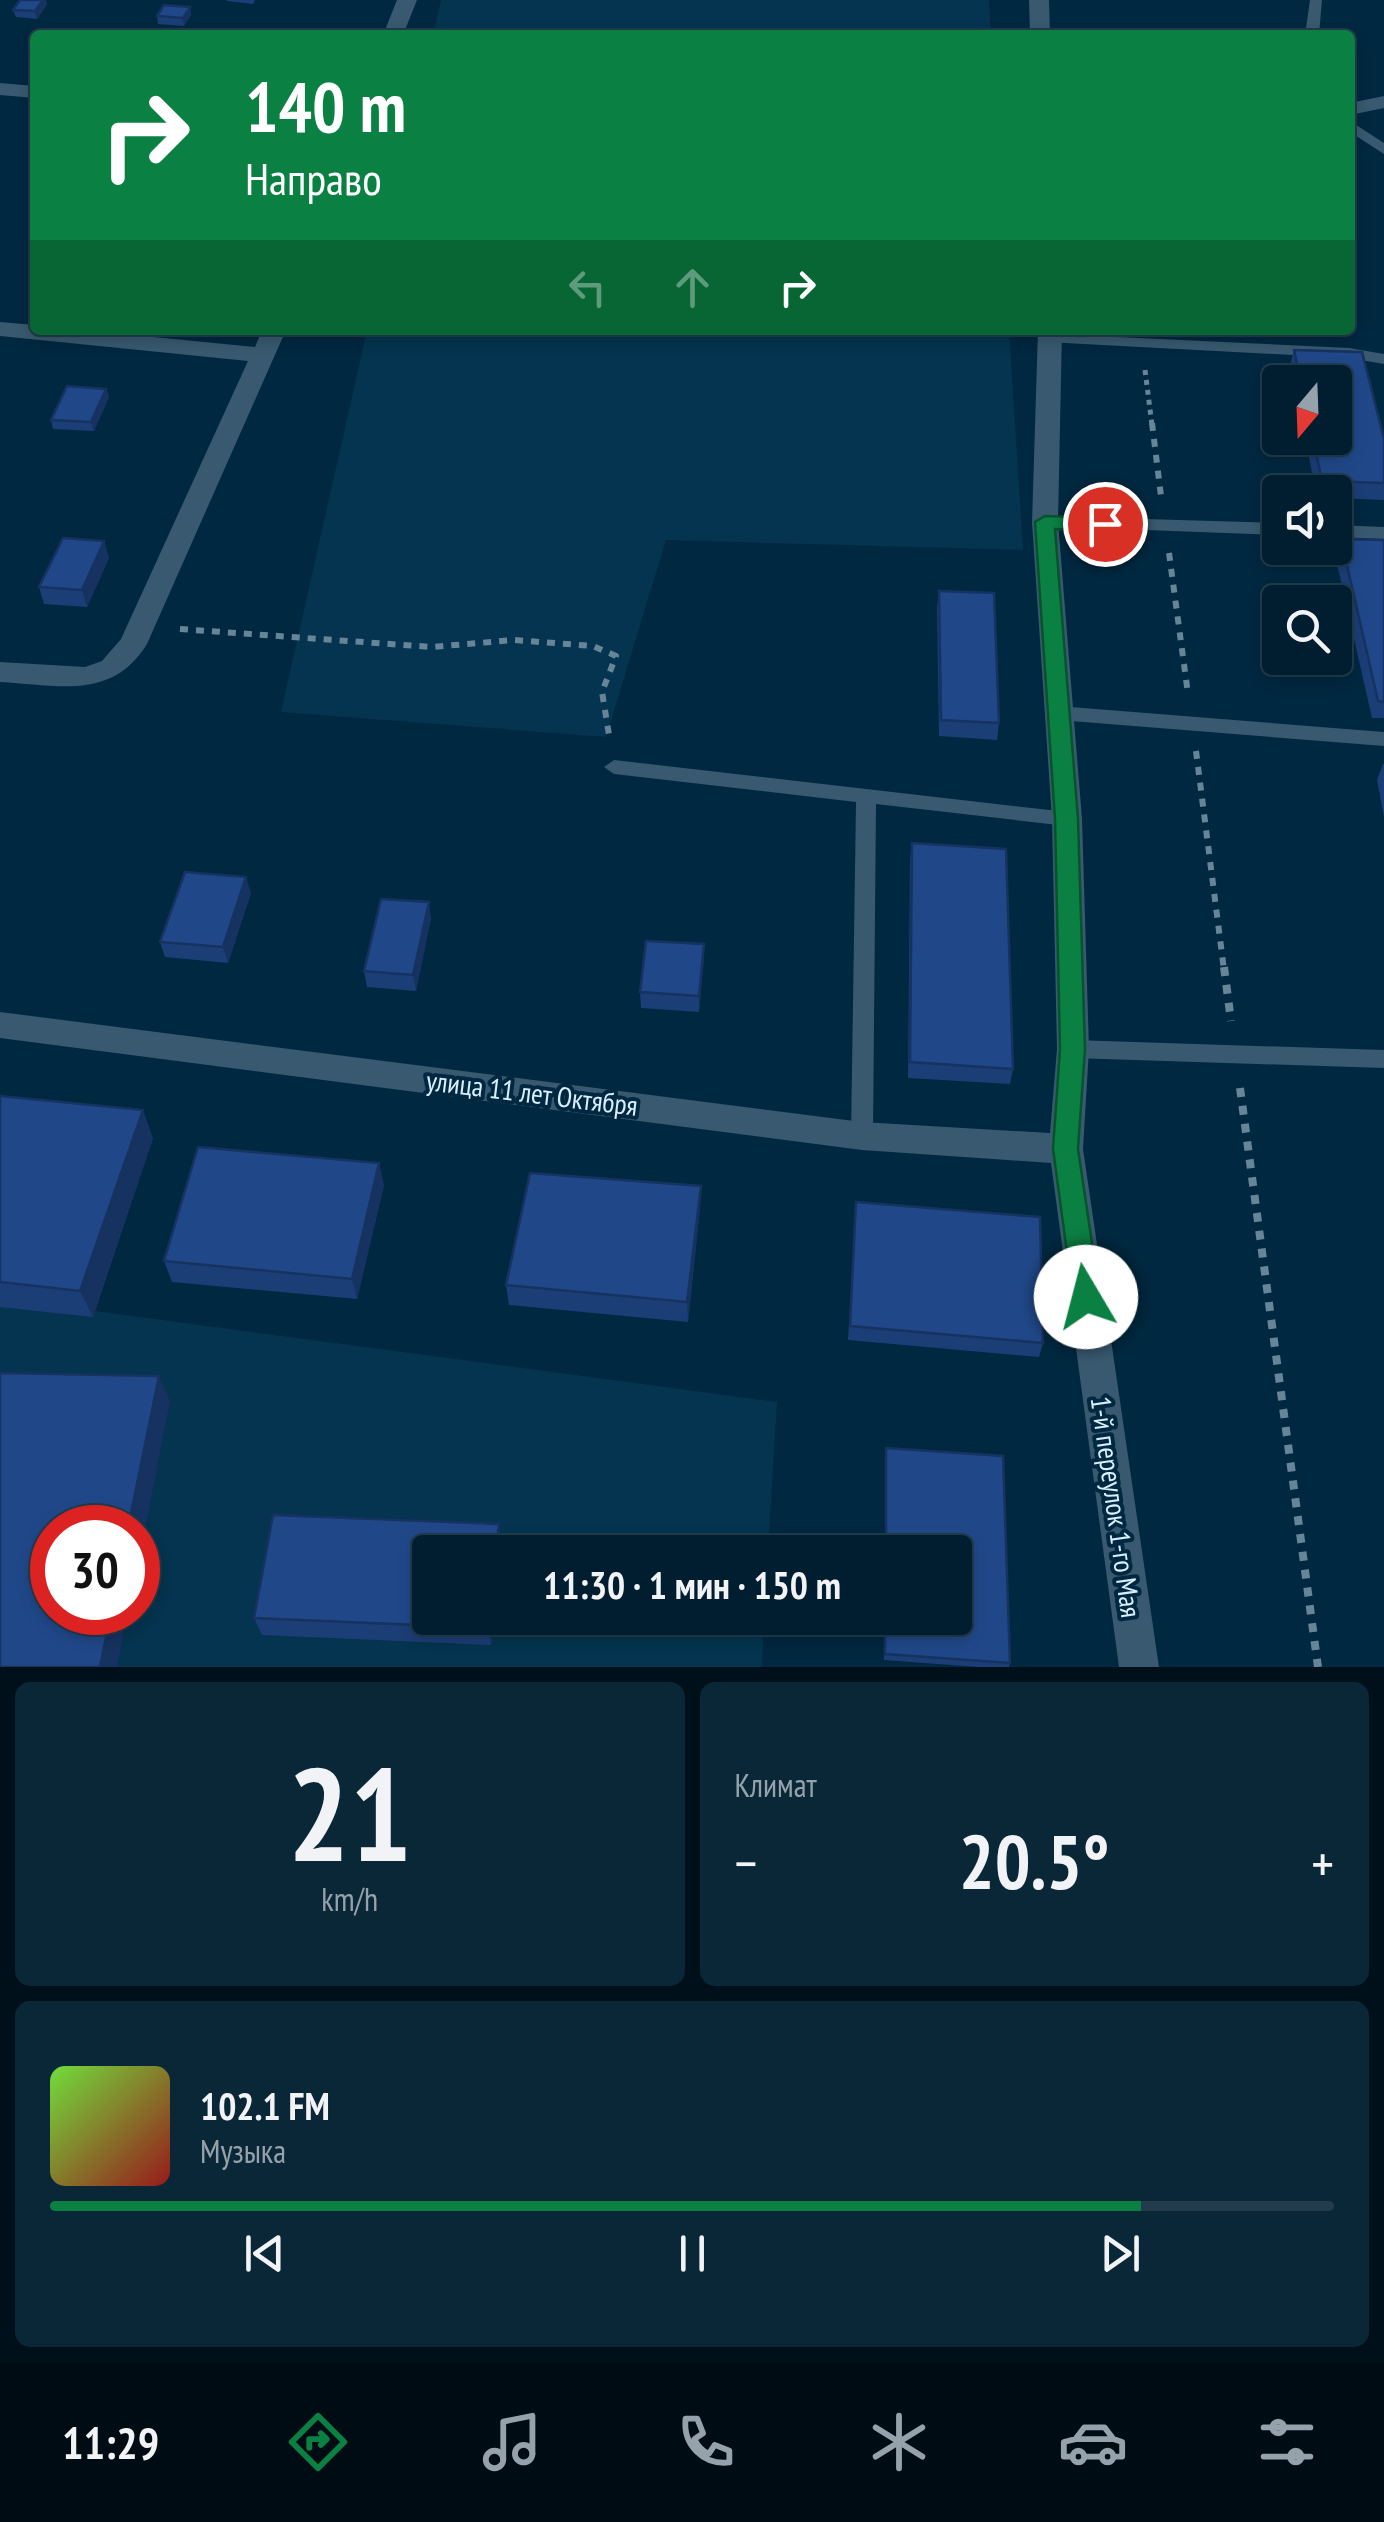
<!DOCTYPE html>
<html lang="ru">
<meta charset="utf-8">
<style>
:root{--surface:#001e30;--page:#0a2738;--text:#f1f3f6;--muted:#95a2ab;--line:#223c4c;--accent:#0b8043}
body{margin:0;font-family:"PT Sans Narrow",sans-serif;background:var(--page);color:var(--text);height:100vh;display:flex;flex-direction:column;font-size:38px;white-space:nowrap}
*{box-sizing:border-box;margin:0}
p{font-size:32px;color:var(--muted)}
.icon{flex:none;width:55px;height:55px;fill:none;stroke:currentColor;stroke-width:2;stroke-linecap:round;stroke-linejoin:round}
.map{position:relative;height:1667px;overflow:hidden}
.side{display:flex;flex-direction:column;gap:15px;padding:15px;background:#00101a;flex:1}
.side>*{flex:none}
.guide{position:absolute;left:30px;top:30px;width:1325px;height:305px;border-radius:10px;box-shadow:0 5px 15px #0003,0 0 0 2px var(--line);background:#0b8043;color:#fff;overflow:hidden}
.needle{width:65px;rotate:199deg}
.tools{position:absolute;left:1262px;top:365px;display:grid;gap:20px}
.tools a{display:grid;place-items:center;width:90px;height:90px;border-radius:10px;background:var(--surface);box-shadow:0 5px 15px #0003,0 0 0 2px var(--line);font-size:50px}
.speed{position:absolute;left:30px;top:1505px;display:flex;gap:20px;font-size:50px;font-weight:700;text-align:center}
.speed>*{display:grid;place-content:center;width:130px;height:130px;border-radius:50%;background:var(--surface);box-shadow:0 5px 15px #0003,0 0 0 2px var(--line);line-height:1}
.speed .limit{border:15px solid #d22;background:#fff;color:#111}
.pin{position:absolute;display:grid;place-items:center;width:85px;height:85px;color:#fff;margin:-42px;border:5px solid #fff;border-radius:50%;box-shadow:0 2px 10px #0007}
.me{position:absolute;width:110px;margin:-55px;rotate:352deg;stroke-linejoin:round;filter:drop-shadow(0 0 8px #0008)}
.turn{display:flex;align-items:center;gap:35px;height:210px;padding:0 50px;font-size:45px}
.turn .icon{width:130px;height:130px;stroke-width:2.5}
.turn b{display:block;font-size:70px;line-height:85px}
.lanes{display:flex;align-items:center;height:95px;padding:0 50px;background:#0003;justify-content:center;gap:50px;direction:ltr}
.lanes .off{opacity:.35}
.big{font-size:75px;font-weight:700;line-height:1.1}
.side .tile{flex:1;display:flex;flex-direction:column;justify-content:center;gap:15px;min-width:0;padding:0 35px;border-radius:15px;background:var(--page)}
.side .dial{align-items:center;gap:0}
.dial b{font-size:130px;line-height:1}
.song{display:flex;align-items:center;gap:30px}
.cover{width:120px;height:120px;border-radius:15px;background:linear-gradient(135deg,hsl(100 70% 55%),hsl(0 70% 35%))}
.played{height:10px;border-radius:5px;background:linear-gradient(90deg,var(--accent) 85%,var(--line) 85%)}
.keys{display:flex;justify-content:space-around;direction:ltr}
.heat{display:flex;justify-content:space-between;align-items:center;font-size:55px;direction:ltr}
.side .tiles{flex:1;display:grid;gap:15px;grid-template-columns:1fr 1fr}
.tile:last-child{grid-column:span 2}
.trip{position:absolute;left:412px;top:1535px;width:560px;height:100px;border-radius:10px;background:var(--surface);box-shadow:0 5px 15px #0003,0 0 0 2px var(--line);font-weight:700;line-height:100px;text-align:center}
.dock{display:flex;height:160px;justify-content:space-around;align-items:center;background:#000c13;color:var(--muted)}
.dock .icon{width:70px;height:70px}
.dock .on{color:var(--accent)}
.dock b{font-size:45px;color:var(--text)}
.map>svg:first-child{display:block}
</style>
<div class="map">
<svg width="1384" height="1667" viewBox="0 0 1384 1667">
<rect width="100%" height="100%" fill="#002840"/>
<!-- built -->
<path fill="#04344f" fill-rule="evenodd" d="M441,0H989L991,35H433Z
M367,330H1009L1023,550L666,540L606,737L281,712Z
M0,1122L153,1138L95,1311L777,1402L768,1552H430V1618H764L762,1667H0ZM52,1528H138V1612H52Z"/>
<g fill="none" stroke-linecap="round" stroke-linejoin="round">
<!-- path-far2 -->
<path stroke="#668599" stroke-width="5" stroke-dasharray="5 5" stroke-linecap="butt" d="M1145,370L1152,425"/>
<!-- path-far1 -->
<path stroke="#668599" stroke-width="6" stroke-dasharray="8 8" stroke-linecap="butt" d="M1152,423L1161,496
M1169,553L1188,694
M180,629L432,647L514,640L593,646L616,656L602,692L610,741
M1196,751L1224,970"/>
<!-- path -->
<path stroke="#668599" stroke-width="8" stroke-dasharray="9 9" stroke-linecap="butt" d="M1224,967L1231,1021
M1240,1088L1318,1667"/>
<!-- service -->
<path fill="#38596f" fill-rule="evenodd" d="M1310,0H1322L1319,35H1305Z
M1350,121L1384,143V154L1350,132Z
M1052,334L1349,348L1384,354V364L1349,358L1046,342L1044,339Z
M1045,516L1280,523V535L1039,526L1036,522L1039,518Z
M1335,525L1384,527V539L1335,537Z
M1058,706L1384,732V746L1058,720L1049,713Z
M614,760L1067,812L1077,819L1067,826L876,804L873,1136L870,1143L862,1146L854,1143L851,1136L856,802L614,774L604,767Z
M1073,1040L1384,1050V1068L1073,1058L1065,1055L1062,1049L1065,1043Z"/>
<!-- minor -->
<path fill="#38596f" fill-rule="evenodd" d="M397,0H417L403,35H383Z
M1029,0H1049L1050,35H1030Z
M0,83L35,86V98L0,95Z
M1384,96V108L1350,115V103Z
M0,322L35,325V330H82L255,347L262,330H286L147,644C112,701 57,685 0,682V662L85,667L102,661L121,639L248,361L0,336Z
M1038,330H1062L1058,522L1082,819L1089,1049L1083,1149L1159,1667H1119L1051,1163L862,1150L0,1038V1012L862,1122L1050,1133L1057,1049L1052,819L1032,522Z"/>
</g>
<!-- wall -->
<path fill="#1c3e76" d="M20,0H46L47,4L37,19L16,17L13,10Z
M227,0H255L253,4L227,1Z
M190,7L191,15L184,26L158,24L157,16Z
M1294,350L1362,352L1384,439V500L1335,498V492H1316L1305,438H1335V382H1293L1290,366Z
M106,389L109,397L94,431L53,429L51,420Z
M1341,539L1384,540V718H1372L1335,555Z
M104,541L109,558L87,607L44,604L39,587Z
M939,591L999,723L997,740L939,736L937,607Z
M1383,764H1384V817L1377,780Z
M912,843L1013,1069L1010,1084L908,1078L910,859Z
M251,893L228,963L165,957L160,942Z
M431,918L416,991L367,987L364,971Z
M704,944L699,1012L641,1008L640,992Z
M0,1096L153,1138L93,1317L0,1307Z
M384,1185L357,1299L172,1282L164,1261Z
M701,1186L700,1208L688,1322L509,1305L506,1285Z
M856,1202L1043,1343L1039,1357L848,1340Z
M886,1448L1003,1456L1010,1663L1009,1667H978L884,1660V1618H955V1552H885Z
M502,1543L430,1618H494L491,1645L262,1635L254,1618Z"/>
<!-- shaded-wall -->
<path fill="#163260" d="M43,0H46L47,4L37,19L35,11Z
M190,7L191,15L184,26L183,18Z
M106,389L109,397L94,431L91,422Z
M104,541L109,558L87,607L82,590Z
M246,877L251,893L228,963L223,947Z
M429,902L431,918L416,991L413,975Z
M704,944V960L699,1012V996Z
M143,1110L153,1138L93,1317L80,1291Z
M379,1163L384,1185L357,1299L352,1279Z
M701,1186L700,1208L688,1322L687,1302Z
M159,1376L170,1401L138,1566V1528H128Z
M499,1524L502,1543L501,1552H496Z
M111,1612H128L117,1667H100Z
M489,1618H494L491,1645L488,1628Z"/>
<!-- building -->
<path fill="#204889" stroke="#163260" stroke-width="2.5" d="M20,0H43L35,11L13,10Z
M164,5L190,7L183,18L157,16Z
M1294,350L1362,352L1384,439V483L1322,481L1313,438H1335V382H1301Z
M67,386L106,389L91,422L51,420Z
M63,538L104,541L82,590L39,587Z
M1341,539L1384,540V702L1378,701Z
M939,591L994,593L999,723L941,720Z
M912,843L1006,849L1013,1069L910,1062Z
M185,872L246,877L223,947L160,942Z
M381,899L429,902L413,975L364,971Z
M646,941L704,944L699,996L640,992Z
M0,1096L143,1110L80,1291L0,1282Z
M198,1147L379,1163L352,1279L164,1261Z
M530,1173L701,1186L687,1302L506,1285Z
M856,1202L1040,1217L1043,1343L850,1326Z
M0,1373L159,1376L128,1528H52V1612H111L100,1667H0Z
M886,1448L1003,1456L1010,1663L885,1654V1618H955V1552H886Z
M273,1515L499,1524L496,1552H430V1618H489L488,1628L254,1618Z"/>
<!-- route -->
<path fill="#0b8043" stroke="#07532c" stroke-width="2.5" d="M1045,516L1105,518L1115,524L1105,530L1055,529L1078,819L1085,1049L1078,1149L1100,1297L1096,1306L1086,1310L1077,1306L1073,1297L1053,1149L1060,1049L1055,819L1035,522Z"/>
<g text-anchor="middle" stroke-width="8" stroke-linejoin="round" paint-order="stroke">
<!-- street labels -->
<g font-size="28" fill="#d9effe" stroke="#002840">
<text transform="translate(532 1093) rotate(7)" y="10">улица 11 лет Октября</text>
<text transform="translate(1116 1507) rotate(82)" y="10">1-й переулок 1-го Мая</text>
</g>
</g>
</svg>
<div class="tools">
<a><svg class="needle" viewBox="-14 -14 28 28"><path d="M0-13l5 13h-10z" fill="#e53935"/><path d="M0 13l5-13h-10z" fill="#95a2ab"/></svg></a>
<a><svg class="icon" aria-label="sound" viewBox="0 0 24 24"><path d="M4 9h4l5-4v14l-5-4H4zM17 9q2 3 0 6"/></svg></a>
<a><svg class="icon" aria-label="search" viewBox="0 0 24 24"><circle cx="10" cy="10" r="6"/><path d="M15 15l6 6"/></svg></a>
</div>
<div class="speed"><div class="limit">30</div></div>
<div class="pin" style="left:1105px;top:524px;background:#d93025"><svg class="icon" aria-label="arrive" viewBox="0 0 24 24"><path d="M6 21V4h12l-3 4 3 4H6"/></svg></div>
<svg class="me" style="left:1086px;top:1297px" viewBox="-20 -20 40 40"><circle r="19" fill="#fff"/><path d="M0-13L10 11 0 6-10 11z" fill="#0b8043"/></svg>
<div class="trip">11:30 · 1 мин · 150 m</div>
<div class="guide">
<div class="turn"><svg class="icon" aria-label="right" viewBox="0 0 24 24"><path d="M7 20v-9h11M14 6l5 5-5 5"/></svg><div><b>140 m</b>Направо</div></div>
<div class="lanes"><svg class="icon off" aria-label="left" viewBox="0 0 24 24"><path d="M17 20v-9H6M10 6l-5 5 5 5"/></svg><svg class="icon off" aria-label="ahead" viewBox="0 0 24 24"><path d="M12 20V5M6 11l6-6 6 6"/></svg><svg class="icon" aria-label="right" viewBox="0 0 24 24"><path d="M7 20v-9h11M14 6l5 5-5 5"/></svg></div>
</div>
</div>
<section class="side">
<div class="tiles">
<div class="tile dial"><b>21</b><p>km/h</p></div>
<div class="tile"><p>Климат</p>
<div class="heat"><a>−</a><b class="big">20.5°</b><a>+</a></div>
</div>
<div class="tile">
<div class="song"><i class="cover"></i><div><b>102.1 FM</b><p>Музыка</p></div></div>
<div class="played"></div>
<div class="keys"><svg class="icon" aria-label="previous" viewBox="0 0 24 24"><path d="M18 5L8 12l10 7zM5 5v14"/></svg><svg class="icon" aria-label="pause" viewBox="0 0 24 24"><path d="M8 5v14M16 5v14"/></svg><svg class="icon" aria-label="next" viewBox="0 0 24 24"><path d="M6 5l10 7-10 7zM19 5v14"/></svg></div>
</div>
</div>
</section>
<nav class="dock">
<b>11:29</b>
<svg class="icon on" aria-label="directions" viewBox="0 0 24 24"><path d="M12 3l9 9-9 9-9-9zM9 14v-3h6M13 9l2 2-2 2"/></svg>
<svg class="icon" aria-label="music" viewBox="0 0 24 24"><path d="M9 18V5l10-2v13"/><circle cx="6" cy="18" r="3"/><circle cx="16" cy="16" r="3"/></svg>
<svg class="icon" aria-label="phone" viewBox="0 0 24 24"><path d="M5 4h4l2 5-3 2q2 4 5 5l2-3 5 2v4C11 20 4 13 5 4z"/></svg>
<svg class="icon" aria-label="climate" viewBox="0 0 24 24"><path d="M12 3v18M4 7l16 10M4 17L20 7"/></svg>
<svg class="icon" aria-label="car" viewBox="0 0 24 24"><path d="M5 17H2v-5l4-1 3-4h7l3 4 3 1v5h-3M9 17h6M6 11h13"/><circle cx="7" cy="17" r="2"/><circle cx="17" cy="17" r="2"/></svg>
<svg class="icon" aria-label="filters" viewBox="0 0 24 24"><path d="M4 7h16M4 17h16"/><circle cx="9" cy="7" r="2"/><circle cx="15" cy="17" r="2"/></svg>
</nav>
